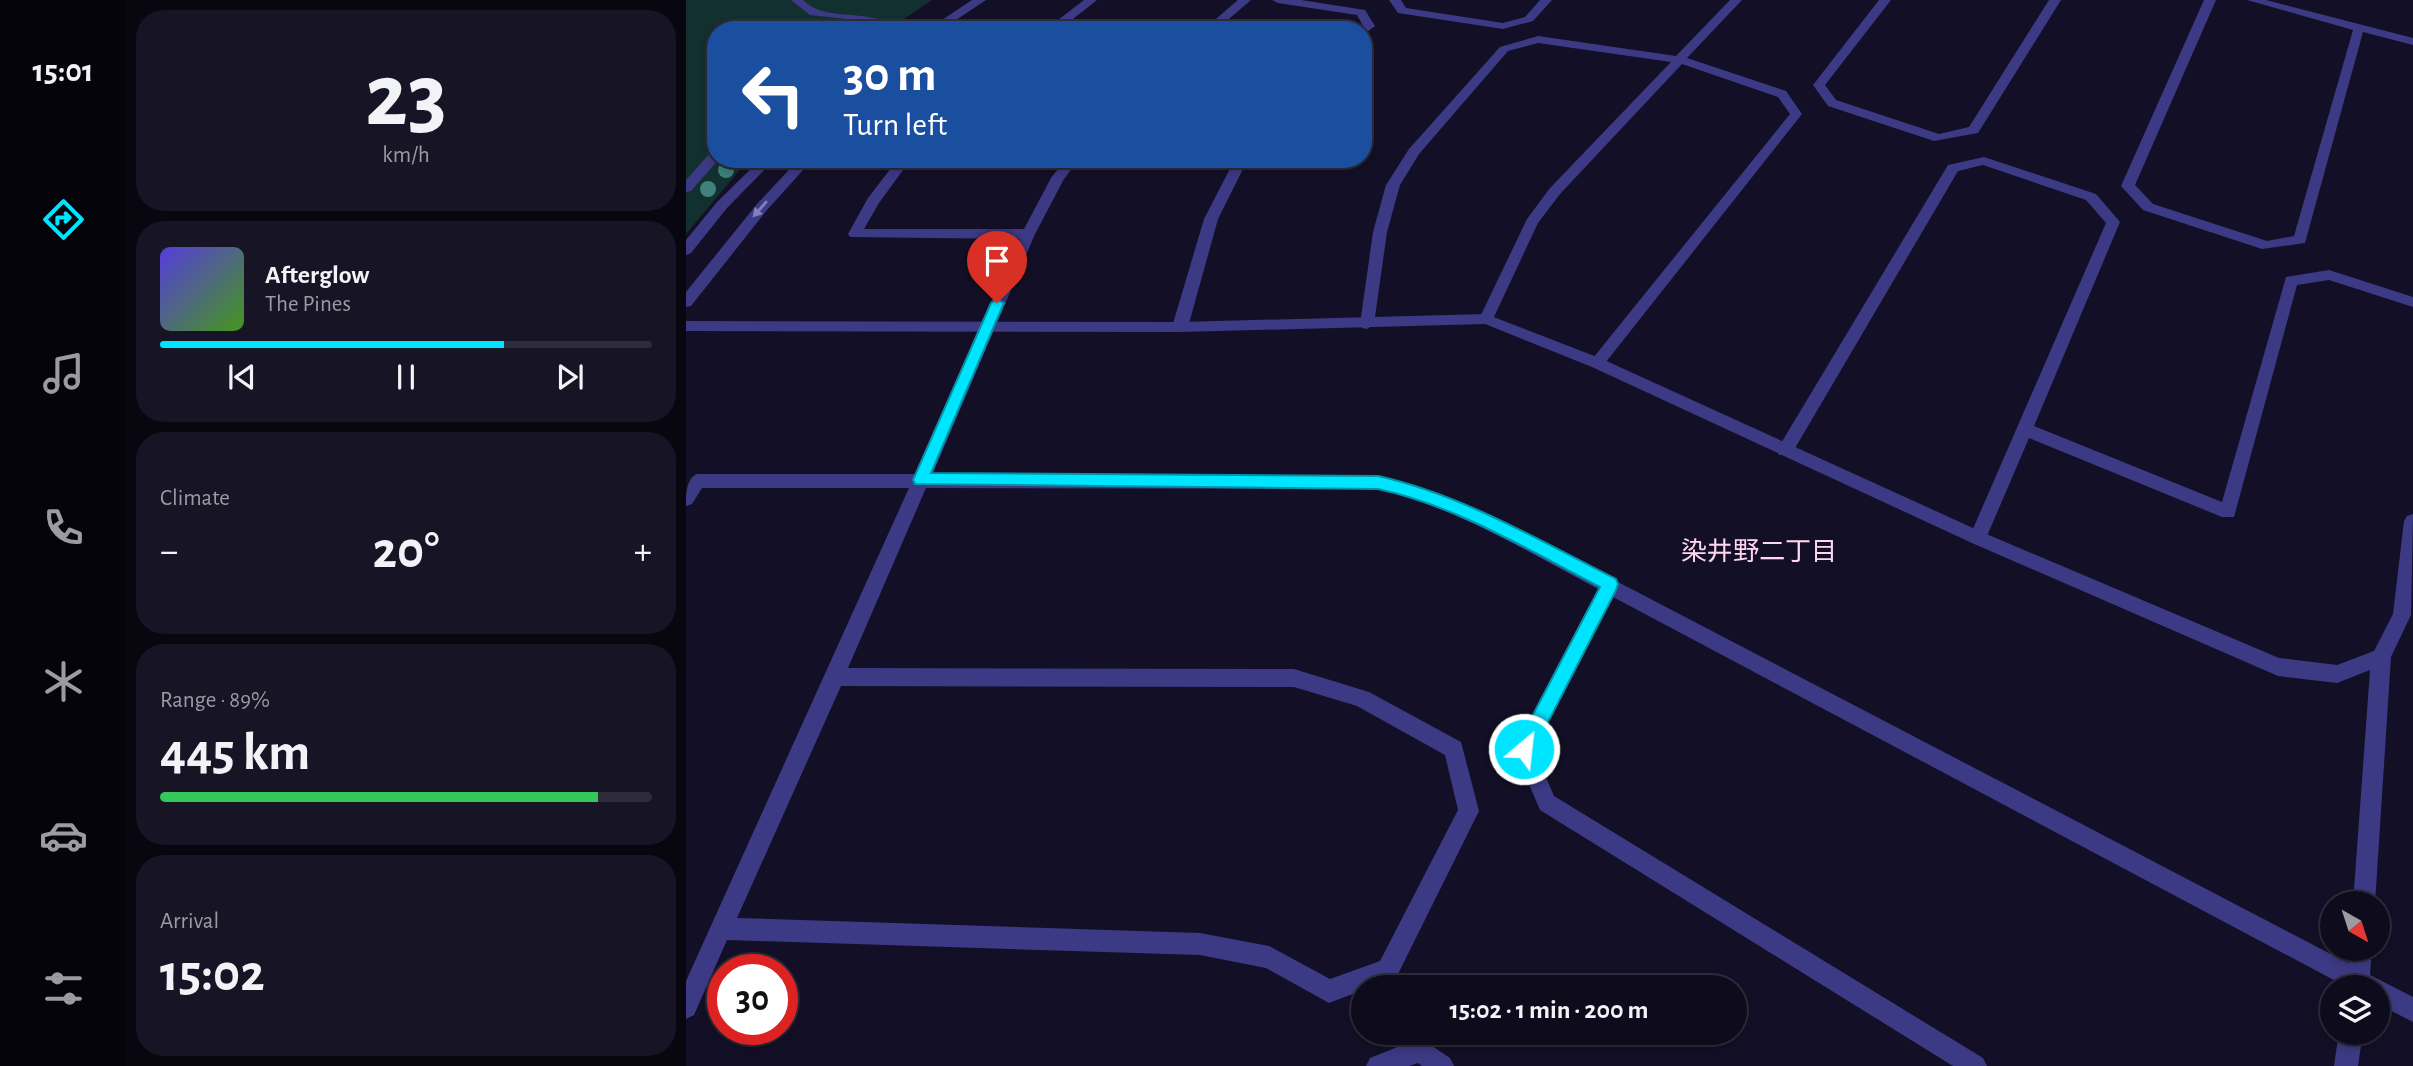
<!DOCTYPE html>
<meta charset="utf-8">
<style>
:root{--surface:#0e0b1c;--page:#171425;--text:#f1f3f6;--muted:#9b9ba3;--line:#2e2b3b;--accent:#00e5ff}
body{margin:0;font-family:"Alegreya Sans","Noto Sans JP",sans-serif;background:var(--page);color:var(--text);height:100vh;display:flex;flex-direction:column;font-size:26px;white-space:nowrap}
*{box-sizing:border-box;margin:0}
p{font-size:23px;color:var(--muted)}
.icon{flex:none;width:38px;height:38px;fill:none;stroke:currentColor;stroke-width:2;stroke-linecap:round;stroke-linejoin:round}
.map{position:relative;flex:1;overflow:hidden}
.panel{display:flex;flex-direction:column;gap:10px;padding:10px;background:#08060f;width:560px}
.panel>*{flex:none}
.guide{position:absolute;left:21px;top:21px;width:665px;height:147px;border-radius:28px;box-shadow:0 4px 10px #0003,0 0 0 2px var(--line);background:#1a4fa0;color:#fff;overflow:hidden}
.needle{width:46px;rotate:141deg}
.tools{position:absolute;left:1634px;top:891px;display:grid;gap:14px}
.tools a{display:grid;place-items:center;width:70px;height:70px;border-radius:50%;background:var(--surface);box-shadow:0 4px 10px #0003,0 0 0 2px var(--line);font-size:35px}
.speed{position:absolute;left:21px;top:954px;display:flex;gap:14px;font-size:35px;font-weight:700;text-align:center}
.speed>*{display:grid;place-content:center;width:91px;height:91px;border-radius:50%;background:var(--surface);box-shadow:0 4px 10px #0003,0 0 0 2px var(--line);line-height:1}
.speed .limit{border:10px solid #d22;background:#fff;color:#111}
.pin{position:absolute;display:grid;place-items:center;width:60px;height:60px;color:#fff;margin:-72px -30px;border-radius:50% 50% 50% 0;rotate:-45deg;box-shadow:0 0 7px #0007}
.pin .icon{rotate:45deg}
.me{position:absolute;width:77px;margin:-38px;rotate:28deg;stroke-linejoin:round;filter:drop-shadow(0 0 5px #0008)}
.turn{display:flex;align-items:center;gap:24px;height:147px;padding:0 21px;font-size:32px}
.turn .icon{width:91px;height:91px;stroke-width:2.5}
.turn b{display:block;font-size:49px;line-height:60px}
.big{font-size:52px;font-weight:700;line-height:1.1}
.panel .card{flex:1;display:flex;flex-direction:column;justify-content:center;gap:10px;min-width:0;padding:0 24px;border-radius:28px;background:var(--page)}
.panel .dial{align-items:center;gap:0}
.dial b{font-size:91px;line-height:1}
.song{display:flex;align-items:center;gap:21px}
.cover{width:84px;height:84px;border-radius:10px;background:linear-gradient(135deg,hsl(250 70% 55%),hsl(100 70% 35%))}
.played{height:7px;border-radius:4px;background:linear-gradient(90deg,var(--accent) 70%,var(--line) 70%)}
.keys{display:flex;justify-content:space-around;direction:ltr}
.heat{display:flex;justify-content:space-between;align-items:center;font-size:38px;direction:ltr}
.charge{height:10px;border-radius:5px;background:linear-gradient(90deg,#34c759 89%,var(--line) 0)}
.trip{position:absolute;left:665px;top:975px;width:396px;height:70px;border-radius:35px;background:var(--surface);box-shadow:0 4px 10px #0003,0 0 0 2px var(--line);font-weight:700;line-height:70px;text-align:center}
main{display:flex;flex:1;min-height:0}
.tab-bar{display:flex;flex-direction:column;width:126px;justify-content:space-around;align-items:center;background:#06040b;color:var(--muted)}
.tab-bar .icon{width:49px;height:49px}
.tab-bar .selected{color:var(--accent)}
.tab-bar b{font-size:32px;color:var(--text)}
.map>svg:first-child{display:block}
</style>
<main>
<nav class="tab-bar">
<b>15:01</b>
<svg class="icon selected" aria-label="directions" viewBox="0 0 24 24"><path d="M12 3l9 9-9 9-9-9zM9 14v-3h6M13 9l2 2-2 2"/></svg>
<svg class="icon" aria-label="music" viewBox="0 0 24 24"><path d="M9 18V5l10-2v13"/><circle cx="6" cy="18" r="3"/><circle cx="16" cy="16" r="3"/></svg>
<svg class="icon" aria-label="phone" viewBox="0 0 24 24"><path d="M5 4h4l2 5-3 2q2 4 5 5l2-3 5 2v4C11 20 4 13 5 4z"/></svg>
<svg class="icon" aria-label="climate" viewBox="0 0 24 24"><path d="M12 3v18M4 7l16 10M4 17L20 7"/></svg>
<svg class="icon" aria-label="car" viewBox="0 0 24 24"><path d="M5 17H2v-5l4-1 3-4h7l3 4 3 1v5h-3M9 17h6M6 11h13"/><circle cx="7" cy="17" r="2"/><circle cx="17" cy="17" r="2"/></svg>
<svg class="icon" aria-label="filters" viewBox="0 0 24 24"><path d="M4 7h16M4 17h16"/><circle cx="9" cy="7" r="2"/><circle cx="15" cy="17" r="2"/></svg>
</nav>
<section class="panel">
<div class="card dial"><b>23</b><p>km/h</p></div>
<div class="card">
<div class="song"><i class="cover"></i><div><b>Afterglow</b><p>The Pines</p></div></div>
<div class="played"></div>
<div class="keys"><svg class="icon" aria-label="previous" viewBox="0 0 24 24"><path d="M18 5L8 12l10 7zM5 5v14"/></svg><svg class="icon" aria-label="pause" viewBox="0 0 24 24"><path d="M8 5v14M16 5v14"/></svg><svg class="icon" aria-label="next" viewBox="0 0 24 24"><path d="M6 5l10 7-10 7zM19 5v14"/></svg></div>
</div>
<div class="card"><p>Climate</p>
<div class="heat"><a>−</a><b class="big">20°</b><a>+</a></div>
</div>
<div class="card"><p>Range · 89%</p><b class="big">445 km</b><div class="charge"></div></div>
<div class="card"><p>Arrival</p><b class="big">15:02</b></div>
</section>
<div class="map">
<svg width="1727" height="1066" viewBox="0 0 1727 1066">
<rect width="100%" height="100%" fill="#130f26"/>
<!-- green -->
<path fill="#12302f" d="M0,0H246L202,30H30V159H63L0,234Z"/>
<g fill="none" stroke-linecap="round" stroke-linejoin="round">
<!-- pedestrian -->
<path fill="#3d3a85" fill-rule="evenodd" d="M105,0H117C137,20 170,11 195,20L197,30H185V24L179,21L124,15Z
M30,151V159H33L5,191L0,192V180L25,152Z"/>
<!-- minor -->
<path fill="#3d3a85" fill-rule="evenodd" d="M398,0H411L373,30H359Z
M552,0H565L530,30H517Z
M586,0H615L679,10L689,26L677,35V30H673L677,26L671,15L592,3Z
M703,0H715L720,8L817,23L839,17L854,0H866L847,21L817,29L712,13Z
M1044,0H1056L1001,58L1100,91L1116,114L916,367L911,369L903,363L1104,114L1092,97L996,64L874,194L852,223L807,319L800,324L793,319L841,219L864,188L985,62L852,43L822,51L733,154L714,185L701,232L688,324L681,329L676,328L674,324L687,232L700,185L723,149L814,47L852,36L990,56Z
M1193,0H1205L1139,85L1150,100L1253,134L1283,127L1363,0H1375L1292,133L1248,141L1142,106L1127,85Z
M1518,0H1530L1449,185L1467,204L1581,241L1608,236L1667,30L1561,0H1580L1727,38V45L1677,32L1619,243L1576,249L1457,210L1435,186Z
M1298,157L1410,194L1434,222L1348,426L1536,502L1600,277L1643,270L1727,297V307L1643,280L1611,285L1548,517H1536L1343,438L1298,543L1292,545L1286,543L1283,538L1420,223L1400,200L1297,165L1272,171L1105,455H1093L1091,450L1262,165Z
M212,159H225L193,203L178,229H338L365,178L380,159H393L378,179L349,234L246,475H692C775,495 847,538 922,577L930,578L932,582L1662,963L1664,948H1686L1684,975L1727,997V1022L1692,1004V987H1661L927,597L848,750L868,796L1297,1058L1301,1066H1267L854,810L828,749L912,589C840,551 771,508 692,489L240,488L162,668L608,669L683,692L775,742L793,811L710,978L686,987H677V990L643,1003L580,968L514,955L41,940L8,1015L0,1019V981L223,488H16L6,504L0,506C0,494 0,479 11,474H229L333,239L164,237L162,234L182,198ZM155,686L608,687L671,706L759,755L772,810L694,961L644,979L583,946L514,933L51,918Z
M549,159H562L532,219L502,327L499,331H489L486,327L518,219Z
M1695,648L1702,651L1705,657L1689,903H1667L1685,657L1688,651Z
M1653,1032H1677L1672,1066H1648Z
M734,1038L764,1058L768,1066H736L732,1063L723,1066H680L684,1058Z"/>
<!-- tertiary -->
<path fill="#3d3a85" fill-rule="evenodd" d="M286,0H300L255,30H241Z
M75,159H89L41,208L5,253L0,255V240L31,202Z
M113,159H127L81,210L5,306L0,307V292L71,204Z
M800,314L916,359L1298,533L1593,658L1651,665L1688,651L1707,614L1718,521L1721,516L1727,514L1725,615L1702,663L1651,683L1592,676L1286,543L906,367L799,324L494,332L0,331V321L494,322Z"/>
</g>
<!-- trees -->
<g fill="#3d827b">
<circle cx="40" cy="170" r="8"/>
<circle cx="22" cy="189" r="8"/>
</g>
<!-- one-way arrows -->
<defs><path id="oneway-solid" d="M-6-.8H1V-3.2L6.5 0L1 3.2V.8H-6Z" transform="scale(1.75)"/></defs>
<use fill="#837fbc" href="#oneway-solid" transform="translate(74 209) rotate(131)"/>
<!-- route -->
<path fill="#00e5ff" stroke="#0095a6" stroke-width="2" d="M311,299L318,303L245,473L692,476C777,495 852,540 930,579L932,584L930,590L845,755L838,758L832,755L829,749L914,587C842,550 771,506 692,489L229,484L227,480L305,303Z"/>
<g text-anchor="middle" stroke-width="7" stroke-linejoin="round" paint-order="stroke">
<!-- neighbourhood labels -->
<g font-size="26" fill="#ffd6f0" stroke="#130f26">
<text x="1073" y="560">染井野二丁目</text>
</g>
</g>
</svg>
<div class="tools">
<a><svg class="needle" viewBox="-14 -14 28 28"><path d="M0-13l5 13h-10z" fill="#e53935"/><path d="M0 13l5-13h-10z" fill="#9b9ba3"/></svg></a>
<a><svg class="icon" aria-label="layers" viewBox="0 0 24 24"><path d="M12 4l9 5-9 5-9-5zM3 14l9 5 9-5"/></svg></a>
</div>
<div class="speed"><div class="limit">30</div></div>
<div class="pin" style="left:311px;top:303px;background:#d93025"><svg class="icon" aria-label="arrive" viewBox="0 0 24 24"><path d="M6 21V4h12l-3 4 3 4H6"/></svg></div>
<svg class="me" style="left:838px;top:749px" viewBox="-20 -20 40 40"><circle r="17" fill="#00e5ff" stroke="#fff" stroke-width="3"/><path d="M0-11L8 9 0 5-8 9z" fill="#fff"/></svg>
<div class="trip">15:02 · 1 min · 200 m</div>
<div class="guide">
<div class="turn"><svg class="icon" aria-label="left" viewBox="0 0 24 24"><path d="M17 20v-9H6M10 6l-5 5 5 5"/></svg><div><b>30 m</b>Turn left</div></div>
</div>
</div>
</main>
